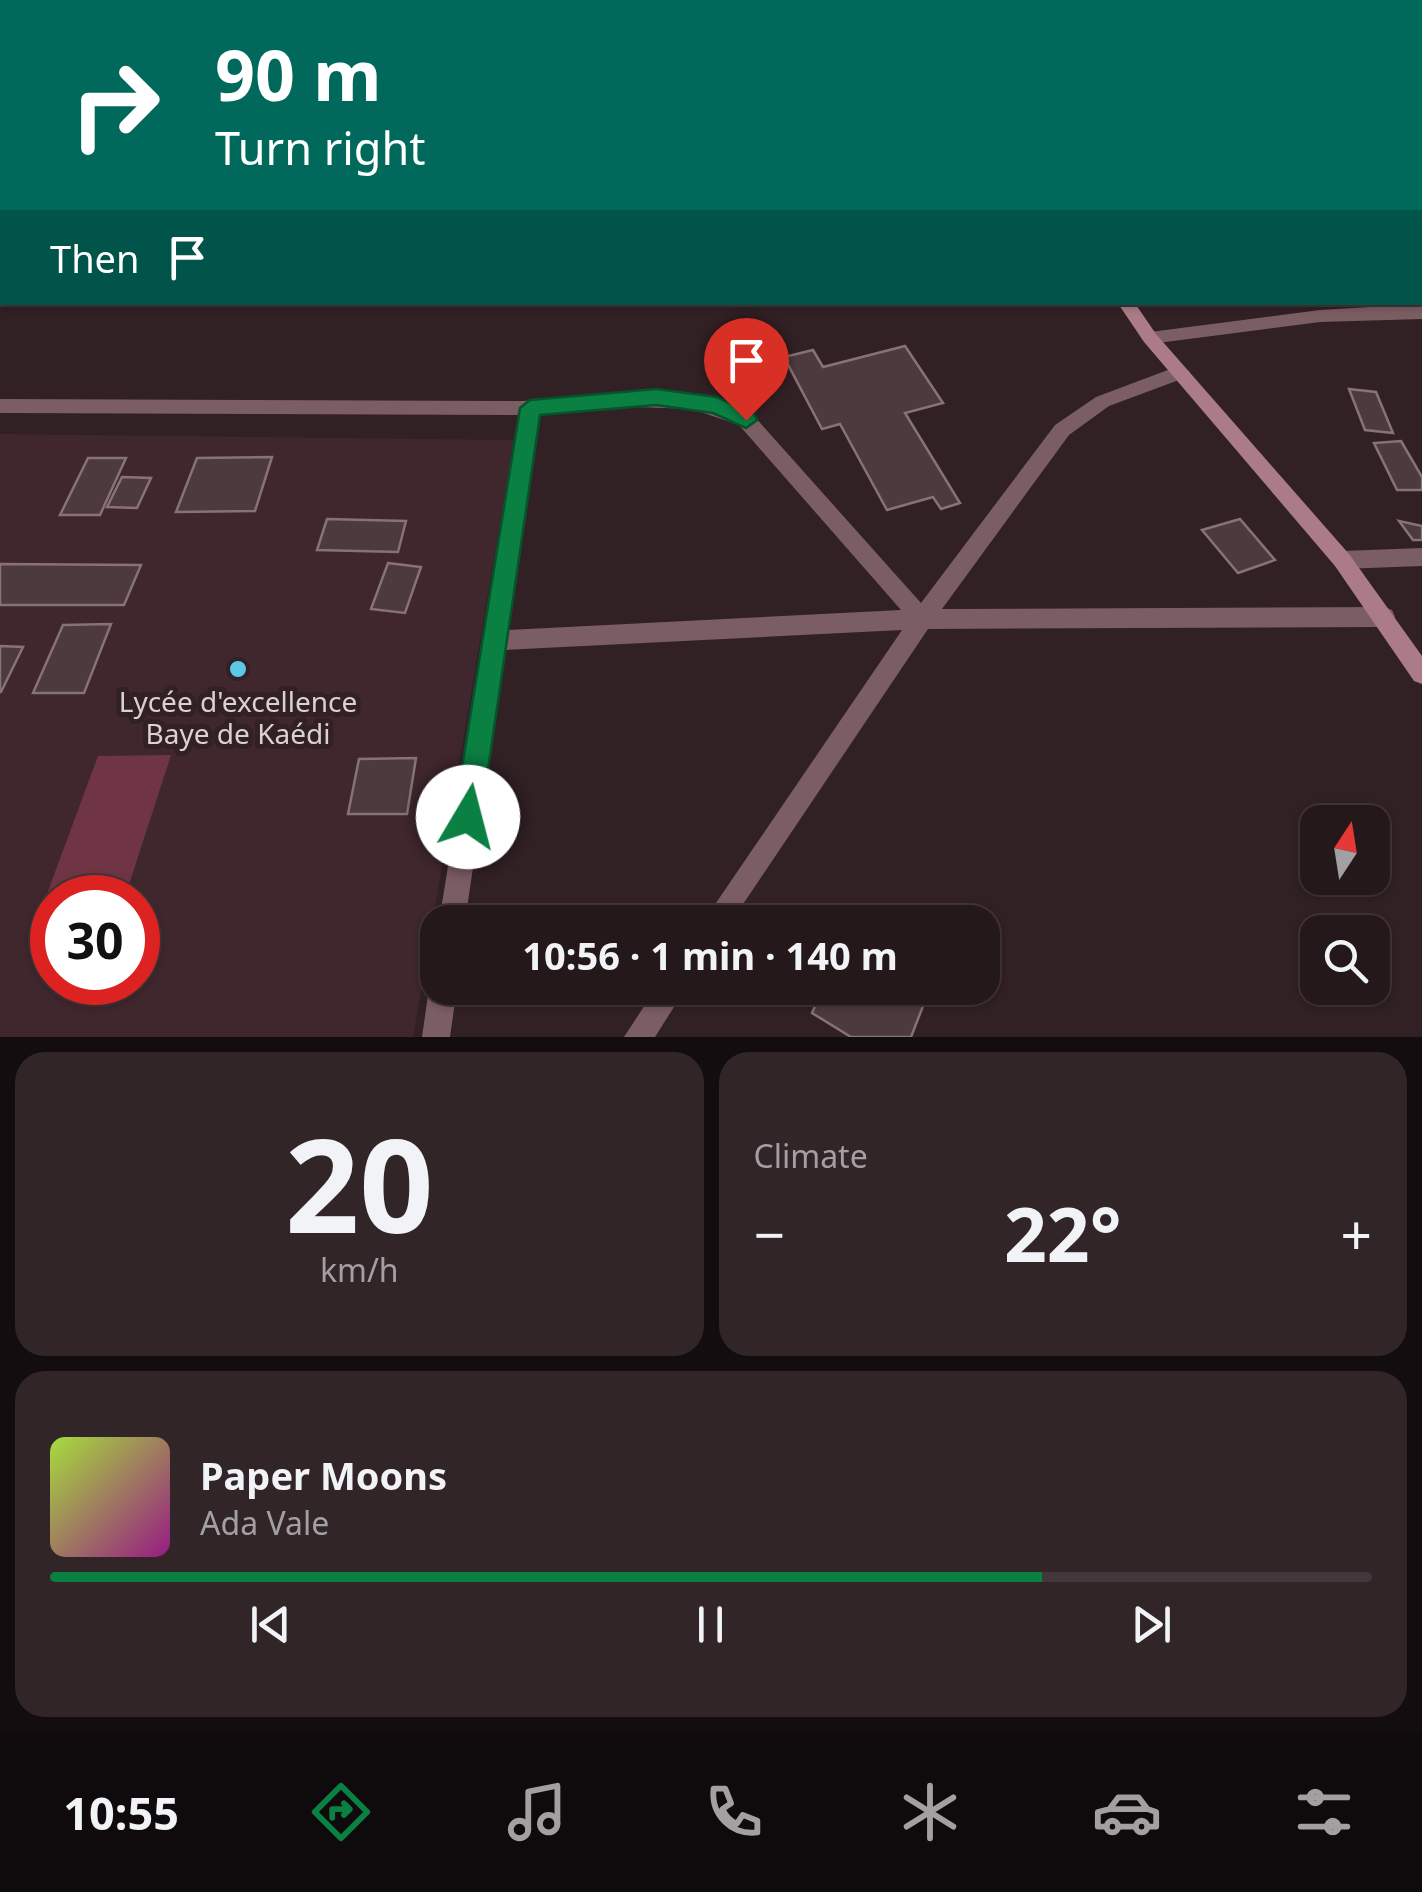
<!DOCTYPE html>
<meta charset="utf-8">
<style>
:root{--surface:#25181b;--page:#312528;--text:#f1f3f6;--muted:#a3a0a3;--line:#42373a;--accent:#0b8043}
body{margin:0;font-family:"Noto Sans",sans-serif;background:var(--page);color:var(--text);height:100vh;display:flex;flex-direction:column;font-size:38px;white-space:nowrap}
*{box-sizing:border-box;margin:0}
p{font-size:32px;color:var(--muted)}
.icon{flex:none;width:55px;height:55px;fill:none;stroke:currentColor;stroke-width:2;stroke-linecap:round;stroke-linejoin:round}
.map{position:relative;height:1037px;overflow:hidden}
.drawer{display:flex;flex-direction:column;gap:15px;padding:15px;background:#140d0f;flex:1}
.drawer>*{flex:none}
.hud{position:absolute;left:0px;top:0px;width:1422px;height:305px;box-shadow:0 2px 8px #0004,0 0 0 2px var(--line);background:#00695c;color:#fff;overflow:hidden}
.needle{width:65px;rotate:12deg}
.buttons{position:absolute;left:1300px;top:805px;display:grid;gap:20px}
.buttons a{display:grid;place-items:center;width:90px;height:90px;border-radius:20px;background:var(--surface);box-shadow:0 2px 8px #0004,0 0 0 2px var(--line);font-size:50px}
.speed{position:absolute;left:30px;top:875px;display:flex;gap:20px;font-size:50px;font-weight:700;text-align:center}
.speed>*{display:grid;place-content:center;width:130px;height:130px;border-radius:50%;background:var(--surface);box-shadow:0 2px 8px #0004,0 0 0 2px var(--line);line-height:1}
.speed .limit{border:15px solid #d22;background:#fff;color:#111}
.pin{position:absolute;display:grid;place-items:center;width:85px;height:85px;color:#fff;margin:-102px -42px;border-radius:50% 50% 50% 0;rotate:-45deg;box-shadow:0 0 10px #0007}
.pin .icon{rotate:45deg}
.me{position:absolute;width:110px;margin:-55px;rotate:8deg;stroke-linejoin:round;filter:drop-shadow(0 0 8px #0008)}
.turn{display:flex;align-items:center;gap:35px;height:210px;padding:0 50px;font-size:45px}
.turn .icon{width:130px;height:130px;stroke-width:2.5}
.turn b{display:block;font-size:70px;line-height:85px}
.then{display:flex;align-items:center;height:95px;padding:0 50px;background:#0003;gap:20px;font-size:38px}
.big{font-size:75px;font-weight:700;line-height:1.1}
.drawer .widget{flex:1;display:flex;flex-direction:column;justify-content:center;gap:15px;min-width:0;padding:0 35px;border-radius:30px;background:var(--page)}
.drawer .dial{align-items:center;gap:0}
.dial b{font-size:130px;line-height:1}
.song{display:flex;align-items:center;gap:30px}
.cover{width:120px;height:120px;border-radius:15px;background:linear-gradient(135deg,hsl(80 70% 55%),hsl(310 70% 35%))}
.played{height:10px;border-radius:5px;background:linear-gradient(90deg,var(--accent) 75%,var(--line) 75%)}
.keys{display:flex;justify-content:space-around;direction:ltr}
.heat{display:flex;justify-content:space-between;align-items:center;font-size:55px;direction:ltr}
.drawer .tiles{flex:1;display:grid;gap:15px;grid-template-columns:1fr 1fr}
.widget:last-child{grid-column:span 2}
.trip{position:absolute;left:420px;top:905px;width:580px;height:100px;border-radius:30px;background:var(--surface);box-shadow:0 2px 8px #0004,0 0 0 2px var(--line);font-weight:700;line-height:100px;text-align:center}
.menu{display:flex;height:160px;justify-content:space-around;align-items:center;background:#0f0a0b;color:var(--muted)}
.menu .icon{width:70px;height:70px}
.menu .selected{color:var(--accent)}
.menu b{font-size:45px;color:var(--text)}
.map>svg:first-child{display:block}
</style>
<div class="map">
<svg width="1422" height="1037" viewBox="0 0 1422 1037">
<rect width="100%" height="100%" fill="#312024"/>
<!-- built -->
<path fill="#3f272d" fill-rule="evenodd" d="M0,0H495L2,2V72Z
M0,434L514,440L413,1037H0ZM52,898H138V982H52Z"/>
<!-- green -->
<path fill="#703545" d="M171,755L125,897L52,898V929H34L98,756Z"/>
<!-- building -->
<path fill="#4d3a3e" stroke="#877276" stroke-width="2.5" d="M905,346L943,403L905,413L960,503L941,509L933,497L887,510L840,424L822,429L784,357L813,350L823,367Z
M1349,389L1376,392L1393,433L1365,430Z
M1401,441L1422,477V490H1397L1374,443Z
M272,457L255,511L176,512L197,458Z
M88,458H126L100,515H60Z
M122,477L151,478L137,508L107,507Z
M327,519L406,521L398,552L317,550Z
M1240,519L1275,560L1238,573L1202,530Z
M1399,521L1422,526V540H1413Z
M388,563L421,567L405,613L371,609Z
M0,564L141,565L124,605H0Z
M111,624L84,693H33L63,625Z
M0,646L23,647L1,692H0Z
M416,758L407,814H348L359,759Z
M823,988H930L911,1037H851L812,1013Z"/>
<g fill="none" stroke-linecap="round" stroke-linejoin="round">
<!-- lane -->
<path fill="#7b5d64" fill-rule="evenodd" d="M346,0H358L359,2H347Z
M384,0H396V2H384Z"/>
<!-- street -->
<path fill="#7b5d64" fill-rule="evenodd" d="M582,0H594L595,2H583Z
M1015,0H1029L1030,2H1017Z
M1161,0H1173V2H1161Z
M1420,40H1422V48H1420Z
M2,192V205L0,206V193Z
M0,249H2V259H0Z
M1388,306L1422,307V319L1320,322L1150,344L1141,338L1150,332L1320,310Z
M1181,365L1190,372L1187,377L1109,406L1069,435L942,609L1384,607L1392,610L1395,617L1392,624L1384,627L928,629L731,922H703L902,630L505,650L465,922H439L521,415L0,413V399L523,401L636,393L692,396L753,415L921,603L1055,425L1096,397ZM636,407L692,409L739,425L901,610L508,630L539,414Z
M1422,548V566L1342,569L1335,566L1332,560L1335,554L1342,551Z
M438,977V988H457L450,1037H422L429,988Z
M656,988H686L655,1037H624Z"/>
<!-- secondary -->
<path fill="#ab7c87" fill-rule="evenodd" d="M857,0H870L871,2H859Z
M1117,302H1134L1156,334L1349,554L1422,656V684L1414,681L1335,566L1144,342Z"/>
<!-- primary -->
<path fill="#d194a2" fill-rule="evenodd" d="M0,74H2V84H0Z"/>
</g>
<!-- route -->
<path fill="#0b8043" stroke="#07532c" stroke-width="2.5" d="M656,389L717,397L754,414L757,420L746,428L713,413L656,405L540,415L481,817L477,827L468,831L458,827L454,817L520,408L530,400Z"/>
<!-- markers -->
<circle fill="#5bc8e6" stroke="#312024" stroke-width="4" cx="238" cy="669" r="10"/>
<g text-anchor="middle" stroke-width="10" stroke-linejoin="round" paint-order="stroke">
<!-- poi labels -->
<g font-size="28" fill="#dcd0d2" stroke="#312024">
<text x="238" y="712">Lycée d'excellence<tspan x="238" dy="32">Baye de Kaédi</tspan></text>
</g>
</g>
</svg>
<div class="buttons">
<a><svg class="needle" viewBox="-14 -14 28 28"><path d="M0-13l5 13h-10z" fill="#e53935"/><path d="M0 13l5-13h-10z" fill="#a3a0a3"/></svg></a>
<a><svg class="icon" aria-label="search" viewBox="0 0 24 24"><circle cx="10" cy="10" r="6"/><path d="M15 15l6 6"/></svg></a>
</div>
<div class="speed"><div class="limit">30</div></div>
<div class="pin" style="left:746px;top:420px;background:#d93025"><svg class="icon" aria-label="arrive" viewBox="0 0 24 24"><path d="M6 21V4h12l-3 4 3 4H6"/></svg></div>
<svg class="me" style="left:468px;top:817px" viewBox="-20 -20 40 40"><circle r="19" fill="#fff"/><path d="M0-13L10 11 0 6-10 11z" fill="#0b8043"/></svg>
<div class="trip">10:56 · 1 min · 140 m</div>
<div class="hud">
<div class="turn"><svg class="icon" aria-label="right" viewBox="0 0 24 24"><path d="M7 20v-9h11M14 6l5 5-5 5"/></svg><div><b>90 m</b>Turn right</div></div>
<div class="then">Then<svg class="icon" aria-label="arrive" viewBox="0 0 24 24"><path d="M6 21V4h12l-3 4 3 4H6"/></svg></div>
</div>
</div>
<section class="drawer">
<div class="tiles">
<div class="widget dial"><b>20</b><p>km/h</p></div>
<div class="widget"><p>Climate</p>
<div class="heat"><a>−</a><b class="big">22°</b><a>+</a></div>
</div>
<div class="widget">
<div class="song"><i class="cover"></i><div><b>Paper Moons</b><p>Ada Vale</p></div></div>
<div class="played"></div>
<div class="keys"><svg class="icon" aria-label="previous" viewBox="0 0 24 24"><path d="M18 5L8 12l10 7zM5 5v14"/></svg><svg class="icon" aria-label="pause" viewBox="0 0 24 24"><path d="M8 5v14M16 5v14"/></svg><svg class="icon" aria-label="next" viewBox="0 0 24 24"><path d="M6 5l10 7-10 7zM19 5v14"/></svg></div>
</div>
</div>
</section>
<nav class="menu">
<b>10:55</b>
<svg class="icon selected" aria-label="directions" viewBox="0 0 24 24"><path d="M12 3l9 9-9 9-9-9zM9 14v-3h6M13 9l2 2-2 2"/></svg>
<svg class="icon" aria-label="music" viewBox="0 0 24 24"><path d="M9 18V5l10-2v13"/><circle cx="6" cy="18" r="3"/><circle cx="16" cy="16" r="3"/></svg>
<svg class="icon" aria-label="phone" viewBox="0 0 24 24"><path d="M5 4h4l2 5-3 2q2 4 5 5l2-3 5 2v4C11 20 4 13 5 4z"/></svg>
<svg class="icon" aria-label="climate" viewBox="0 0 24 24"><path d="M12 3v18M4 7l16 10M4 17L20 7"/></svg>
<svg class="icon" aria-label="car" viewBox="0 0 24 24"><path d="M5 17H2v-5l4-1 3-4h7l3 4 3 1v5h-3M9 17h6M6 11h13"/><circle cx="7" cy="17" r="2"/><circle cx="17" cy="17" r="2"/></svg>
<svg class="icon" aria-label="filters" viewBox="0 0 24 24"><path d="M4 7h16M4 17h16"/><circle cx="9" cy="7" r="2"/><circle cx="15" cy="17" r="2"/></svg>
</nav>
